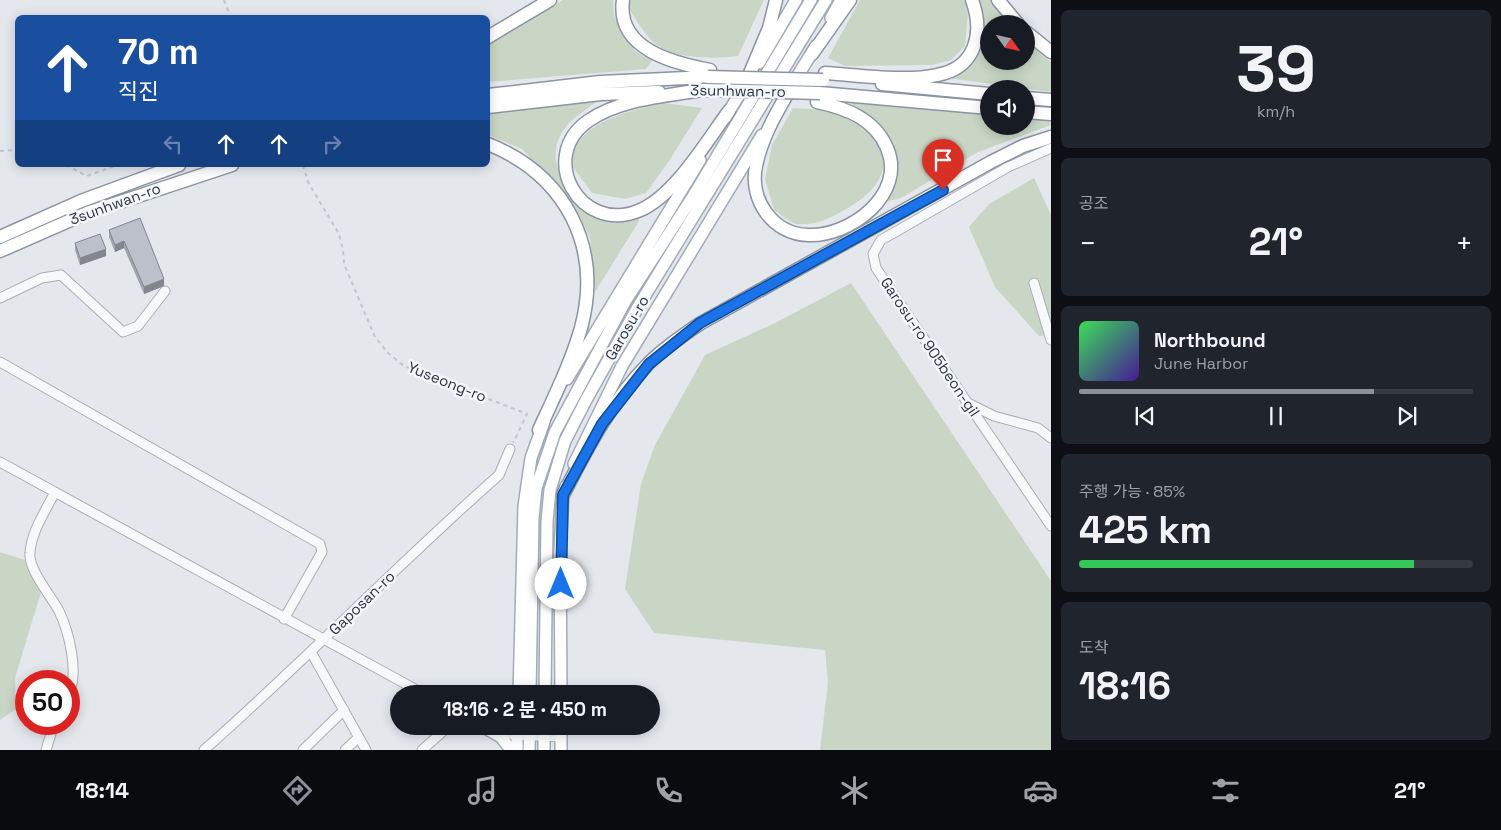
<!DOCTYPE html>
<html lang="ko">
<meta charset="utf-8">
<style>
:root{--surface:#171b24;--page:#20242c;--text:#f1f3f6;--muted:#9ea1a6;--line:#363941;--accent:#8c9099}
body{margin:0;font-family:"Space Grotesk","Noto Sans KR",sans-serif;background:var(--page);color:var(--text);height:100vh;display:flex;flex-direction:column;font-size:19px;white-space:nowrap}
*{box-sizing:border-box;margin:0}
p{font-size:16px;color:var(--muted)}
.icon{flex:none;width:28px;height:28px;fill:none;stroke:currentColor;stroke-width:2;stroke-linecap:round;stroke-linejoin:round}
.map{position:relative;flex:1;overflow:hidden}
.details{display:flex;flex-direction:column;gap:10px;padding:10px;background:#0d0f14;width:450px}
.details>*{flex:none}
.hud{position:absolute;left:15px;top:15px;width:475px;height:152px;border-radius:8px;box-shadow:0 2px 12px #0003;background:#1a4fa0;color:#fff;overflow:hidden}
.needle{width:32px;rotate:124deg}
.controls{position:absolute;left:980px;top:15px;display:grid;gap:10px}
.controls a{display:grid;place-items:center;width:55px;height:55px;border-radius:50%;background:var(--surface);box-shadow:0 2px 12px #0003;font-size:25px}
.speed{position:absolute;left:15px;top:670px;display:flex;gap:10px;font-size:25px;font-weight:700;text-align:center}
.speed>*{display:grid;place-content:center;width:65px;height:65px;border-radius:50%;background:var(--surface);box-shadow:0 2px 12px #0003;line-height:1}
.speed .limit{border:8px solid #d22;background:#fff;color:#111}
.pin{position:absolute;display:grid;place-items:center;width:42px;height:42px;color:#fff;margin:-51px -21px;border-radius:50% 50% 50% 0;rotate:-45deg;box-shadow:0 0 5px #0007}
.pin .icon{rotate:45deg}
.me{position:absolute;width:55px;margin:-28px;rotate:0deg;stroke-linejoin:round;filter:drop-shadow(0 0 4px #0008)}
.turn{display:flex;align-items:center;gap:18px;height:105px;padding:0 20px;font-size:22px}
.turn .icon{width:65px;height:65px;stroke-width:2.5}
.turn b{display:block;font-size:35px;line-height:42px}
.lanes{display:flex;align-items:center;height:48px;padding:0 20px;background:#0003;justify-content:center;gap:25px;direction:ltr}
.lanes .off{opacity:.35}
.big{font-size:38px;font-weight:700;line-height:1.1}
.details .card{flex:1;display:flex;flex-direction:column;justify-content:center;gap:8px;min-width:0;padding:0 18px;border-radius:8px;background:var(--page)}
.details .dial{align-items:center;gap:0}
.dial b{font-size:65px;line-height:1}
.song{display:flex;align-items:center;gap:15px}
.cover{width:60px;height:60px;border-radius:8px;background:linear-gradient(135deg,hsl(130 70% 55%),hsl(260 70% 35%))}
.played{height:5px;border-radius:2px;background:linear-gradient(90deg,var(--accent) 75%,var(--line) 75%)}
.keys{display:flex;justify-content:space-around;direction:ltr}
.heat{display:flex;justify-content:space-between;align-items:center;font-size:28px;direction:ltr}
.charge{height:8px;border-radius:4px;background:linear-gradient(90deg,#34c759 85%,var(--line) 0)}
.trip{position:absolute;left:390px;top:685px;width:270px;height:50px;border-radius:25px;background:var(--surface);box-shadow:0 2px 12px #0003;font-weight:700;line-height:50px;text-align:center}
.tab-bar{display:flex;height:80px;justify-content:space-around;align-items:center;background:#090b0e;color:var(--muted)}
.tab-bar .icon{width:35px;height:35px}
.tab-bar .active{color:var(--accent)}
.tab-bar b{font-size:22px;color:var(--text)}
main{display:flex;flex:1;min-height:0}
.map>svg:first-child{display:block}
</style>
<main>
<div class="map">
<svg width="1051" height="750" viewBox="0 0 1051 750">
<rect width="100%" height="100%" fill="#e4e7ec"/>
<!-- green -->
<path fill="#c9d6c5" d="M563,0H613L614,16L635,51L652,61L646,69L488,82V43Z
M631,0H764L738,56C713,59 671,60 651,40C642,30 635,18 628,7Z
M860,0H964L968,11L965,46L951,60L932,65L845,66L828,58Z
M977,0H991L1009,24H989V61H1026V42L1051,62V92L948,78L982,34L984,19Z
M854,101L989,114V126H1026V117L1049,119L1051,125L978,152L901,198L888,201C890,190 897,175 896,163C896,132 876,117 851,106Z
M596,102C587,109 576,116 568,124C540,157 565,189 589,212L638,215L639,221L595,292L590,238L578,213L560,189L522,149L488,135V112Z
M664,103L702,108L669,161L646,193L625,199L592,193L572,166C573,160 573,153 576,147C589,119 637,109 664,103Z
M793,108C804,109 821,108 831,112C894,136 904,179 841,212C828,219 814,226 797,224C790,223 781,214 774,210L765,179L772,145Z
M1034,178L1051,215V335L1039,336L995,287L969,227L989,204Z
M851,283L1051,581V750H820L828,682L825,650L654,633L625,589L641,484L655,445L705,355L775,323Z
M0,552L28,561L41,592L15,678L16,709L0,720Z"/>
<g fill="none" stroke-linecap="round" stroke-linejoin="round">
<defs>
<path id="minor" d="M1051,148L1008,167L897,231L881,240L873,254L876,268L1051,526
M1034,283L1051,340
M0,298L42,278L61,275L123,332L138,326L165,291
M0,362L320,544L322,552L284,619
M968,403L994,416L1038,428L1051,438
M0,462L424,694
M55,492C46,510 31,532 30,553C28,569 51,596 59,611C69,632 79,672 69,693
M311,652L366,750
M493,730L513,735L561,737
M46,750L54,724
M204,750C305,661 398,564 499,475L510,449
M303,750L344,710
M345,750L359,737
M422,750L449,726"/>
<path id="major" d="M831,18L841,0
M759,63L796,0
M792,85L816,46
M725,118L745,85
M567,379L700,160
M574,464L622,366L762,135
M519,694L524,506L531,458L544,422
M530,694L533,518L536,488L555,432L626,300L692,198L811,0
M545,694L547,521L550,490L565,441L586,400L638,307L826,0
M561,694L560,551L563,495L566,486
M485,728L501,737L511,750
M517,750V726
M529,750L530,726
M544,750V726
M561,750V726"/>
<path id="highway" d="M623,0C616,49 673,63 710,70
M998,0L1018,24
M1026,32L1051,52
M488,37L550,0
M812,54L850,0
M825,73C858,75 905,82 937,75C976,68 984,33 972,0
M882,84L989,94
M745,85L769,28L776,0
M792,86C777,112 762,136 756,166C749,200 773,234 808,235C850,237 907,194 887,148C875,119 846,108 817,102
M702,90C666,96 619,99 588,121C537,157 580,234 638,211C674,197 706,142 729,111
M820,93L989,108
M488,95L600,82L708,77
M1026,98L1051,100
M488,107L601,94L659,92
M1026,112L1051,114
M488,144C565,175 603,246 581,328C571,363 554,397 539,430
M0,237L81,201L179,165
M0,251L87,213L232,165
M563,495C587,448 612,400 649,363C664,348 683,335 701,323L991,162L1023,146L1051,137"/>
</defs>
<!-- minor casing -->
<use href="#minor" stroke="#a9aeb7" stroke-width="11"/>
<!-- major casing -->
<use href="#major" stroke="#a3abb8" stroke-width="14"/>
<!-- highway casing -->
<use href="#highway" stroke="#8b94a3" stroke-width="15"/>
<!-- path -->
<path stroke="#c2c5cb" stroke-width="2" stroke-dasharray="4 4" stroke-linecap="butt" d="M224,0L231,18
M0,151L18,150
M66,165L87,176L117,165
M303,165L308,182L339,234L343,250L344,264L375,337L388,353L404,366L527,414L513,443"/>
<!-- minor -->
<use href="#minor" stroke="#f7f8fa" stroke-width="9"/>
<!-- major -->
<use href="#major" stroke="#fff" stroke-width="11"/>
<!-- highway -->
<use href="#highway" stroke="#fff" stroke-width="12"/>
<defs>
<path id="highway-bridge" d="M708,77L823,80
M702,90L820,93"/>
</defs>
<!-- highway-bridge casing -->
<use href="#highway-bridge" stroke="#8b94a3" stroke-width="15" stroke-linecap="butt"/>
<!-- highway-bridge -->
<use href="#highway-bridge" stroke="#fff" stroke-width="12"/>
</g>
<!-- wall -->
<path fill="#a1a5ae" d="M140,218L164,286L144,294L124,248L115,252L109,237V230Z
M75,243L106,256L80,265L75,250Z"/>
<!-- shaded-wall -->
<path fill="#83868d" d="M124,241V248L115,252V245Z
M106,249V256L80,265V258Z
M164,279V286L144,294V287Z"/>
<!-- building -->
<path fill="#bbc0ca" stroke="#83868d" d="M140,218L164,279L144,287L124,241L115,245L109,230Z
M100,234L106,249L80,258L75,243Z"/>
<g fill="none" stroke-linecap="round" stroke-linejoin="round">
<defs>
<path id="route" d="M561,584L563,495L602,424L649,364L700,323L943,190"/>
</defs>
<!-- route casing -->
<use href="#route" stroke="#114b97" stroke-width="12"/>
<!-- route -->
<use href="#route" stroke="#1a73e8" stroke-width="9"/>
</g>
<g text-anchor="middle" stroke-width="5" stroke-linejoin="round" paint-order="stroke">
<!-- street labels -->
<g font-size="15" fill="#2b3445" stroke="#f4f6f9">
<text transform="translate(738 91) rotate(1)" y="5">3sunhwan-ro</text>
<text transform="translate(115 204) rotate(-20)" y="5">3sunhwan-ro</text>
<text transform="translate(627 328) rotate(-60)" y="5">Garosu-ro</text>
<text transform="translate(930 347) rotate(56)" y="5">Garosu-ro 905beon-gil</text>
<text transform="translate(447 382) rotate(22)" y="5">Yuseong-ro</text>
<text transform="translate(362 603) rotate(-44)" y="5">Gaposan-ro</text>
</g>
</g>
</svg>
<div class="controls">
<a><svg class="needle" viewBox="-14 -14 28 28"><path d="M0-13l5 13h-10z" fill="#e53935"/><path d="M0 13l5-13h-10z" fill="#9ea1a6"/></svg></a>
<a><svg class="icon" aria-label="sound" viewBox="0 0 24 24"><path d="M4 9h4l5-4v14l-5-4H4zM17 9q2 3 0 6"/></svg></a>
</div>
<div class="speed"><div class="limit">50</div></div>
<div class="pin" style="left:943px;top:190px;background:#d93025"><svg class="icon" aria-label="arrive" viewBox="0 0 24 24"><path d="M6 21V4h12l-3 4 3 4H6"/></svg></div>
<svg class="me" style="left:561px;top:584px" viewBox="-20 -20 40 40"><circle r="19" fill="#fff"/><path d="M0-13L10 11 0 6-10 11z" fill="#1a73e8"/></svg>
<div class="trip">18:16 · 2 분 · 450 m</div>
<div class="hud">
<div class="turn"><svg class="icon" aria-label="ahead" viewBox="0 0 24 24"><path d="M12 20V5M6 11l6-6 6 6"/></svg><div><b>70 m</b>직진</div></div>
<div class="lanes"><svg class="icon off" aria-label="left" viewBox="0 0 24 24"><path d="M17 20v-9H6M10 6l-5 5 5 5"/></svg><svg class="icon" aria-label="ahead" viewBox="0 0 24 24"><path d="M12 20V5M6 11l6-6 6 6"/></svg><svg class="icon" aria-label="ahead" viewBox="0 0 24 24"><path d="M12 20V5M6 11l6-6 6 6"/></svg><svg class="icon off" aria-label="right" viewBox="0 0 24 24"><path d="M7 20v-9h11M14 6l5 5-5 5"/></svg></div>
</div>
</div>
<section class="details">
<div class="card dial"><b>39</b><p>km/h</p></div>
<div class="card"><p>공조</p>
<div class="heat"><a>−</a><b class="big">21°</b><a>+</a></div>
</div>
<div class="card">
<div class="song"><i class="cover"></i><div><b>Northbound</b><p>June Harbor</p></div></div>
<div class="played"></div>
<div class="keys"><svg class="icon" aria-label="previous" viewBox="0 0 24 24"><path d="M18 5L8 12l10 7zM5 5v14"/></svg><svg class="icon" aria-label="pause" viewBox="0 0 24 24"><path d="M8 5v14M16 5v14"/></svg><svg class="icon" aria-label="next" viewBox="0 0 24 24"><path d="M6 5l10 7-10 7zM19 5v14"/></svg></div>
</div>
<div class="card"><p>주행 가능 · 85%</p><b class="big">425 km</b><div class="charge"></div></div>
<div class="card"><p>도착</p><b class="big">18:16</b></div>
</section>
</main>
<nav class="tab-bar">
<b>18:14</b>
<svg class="icon active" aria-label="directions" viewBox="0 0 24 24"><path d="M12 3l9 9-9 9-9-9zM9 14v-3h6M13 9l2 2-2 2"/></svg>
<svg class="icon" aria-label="music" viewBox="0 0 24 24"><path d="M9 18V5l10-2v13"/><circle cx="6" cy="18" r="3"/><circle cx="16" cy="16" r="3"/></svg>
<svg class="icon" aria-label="phone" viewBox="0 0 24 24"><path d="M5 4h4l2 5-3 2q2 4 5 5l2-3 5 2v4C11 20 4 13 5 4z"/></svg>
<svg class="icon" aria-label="climate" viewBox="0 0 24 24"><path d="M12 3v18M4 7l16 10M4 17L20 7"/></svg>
<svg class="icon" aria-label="car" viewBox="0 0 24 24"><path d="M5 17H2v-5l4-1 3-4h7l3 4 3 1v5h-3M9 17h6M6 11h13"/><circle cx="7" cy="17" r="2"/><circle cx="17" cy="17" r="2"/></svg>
<svg class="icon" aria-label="filters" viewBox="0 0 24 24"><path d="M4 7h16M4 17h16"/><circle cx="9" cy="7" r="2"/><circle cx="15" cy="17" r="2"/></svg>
<b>21°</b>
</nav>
